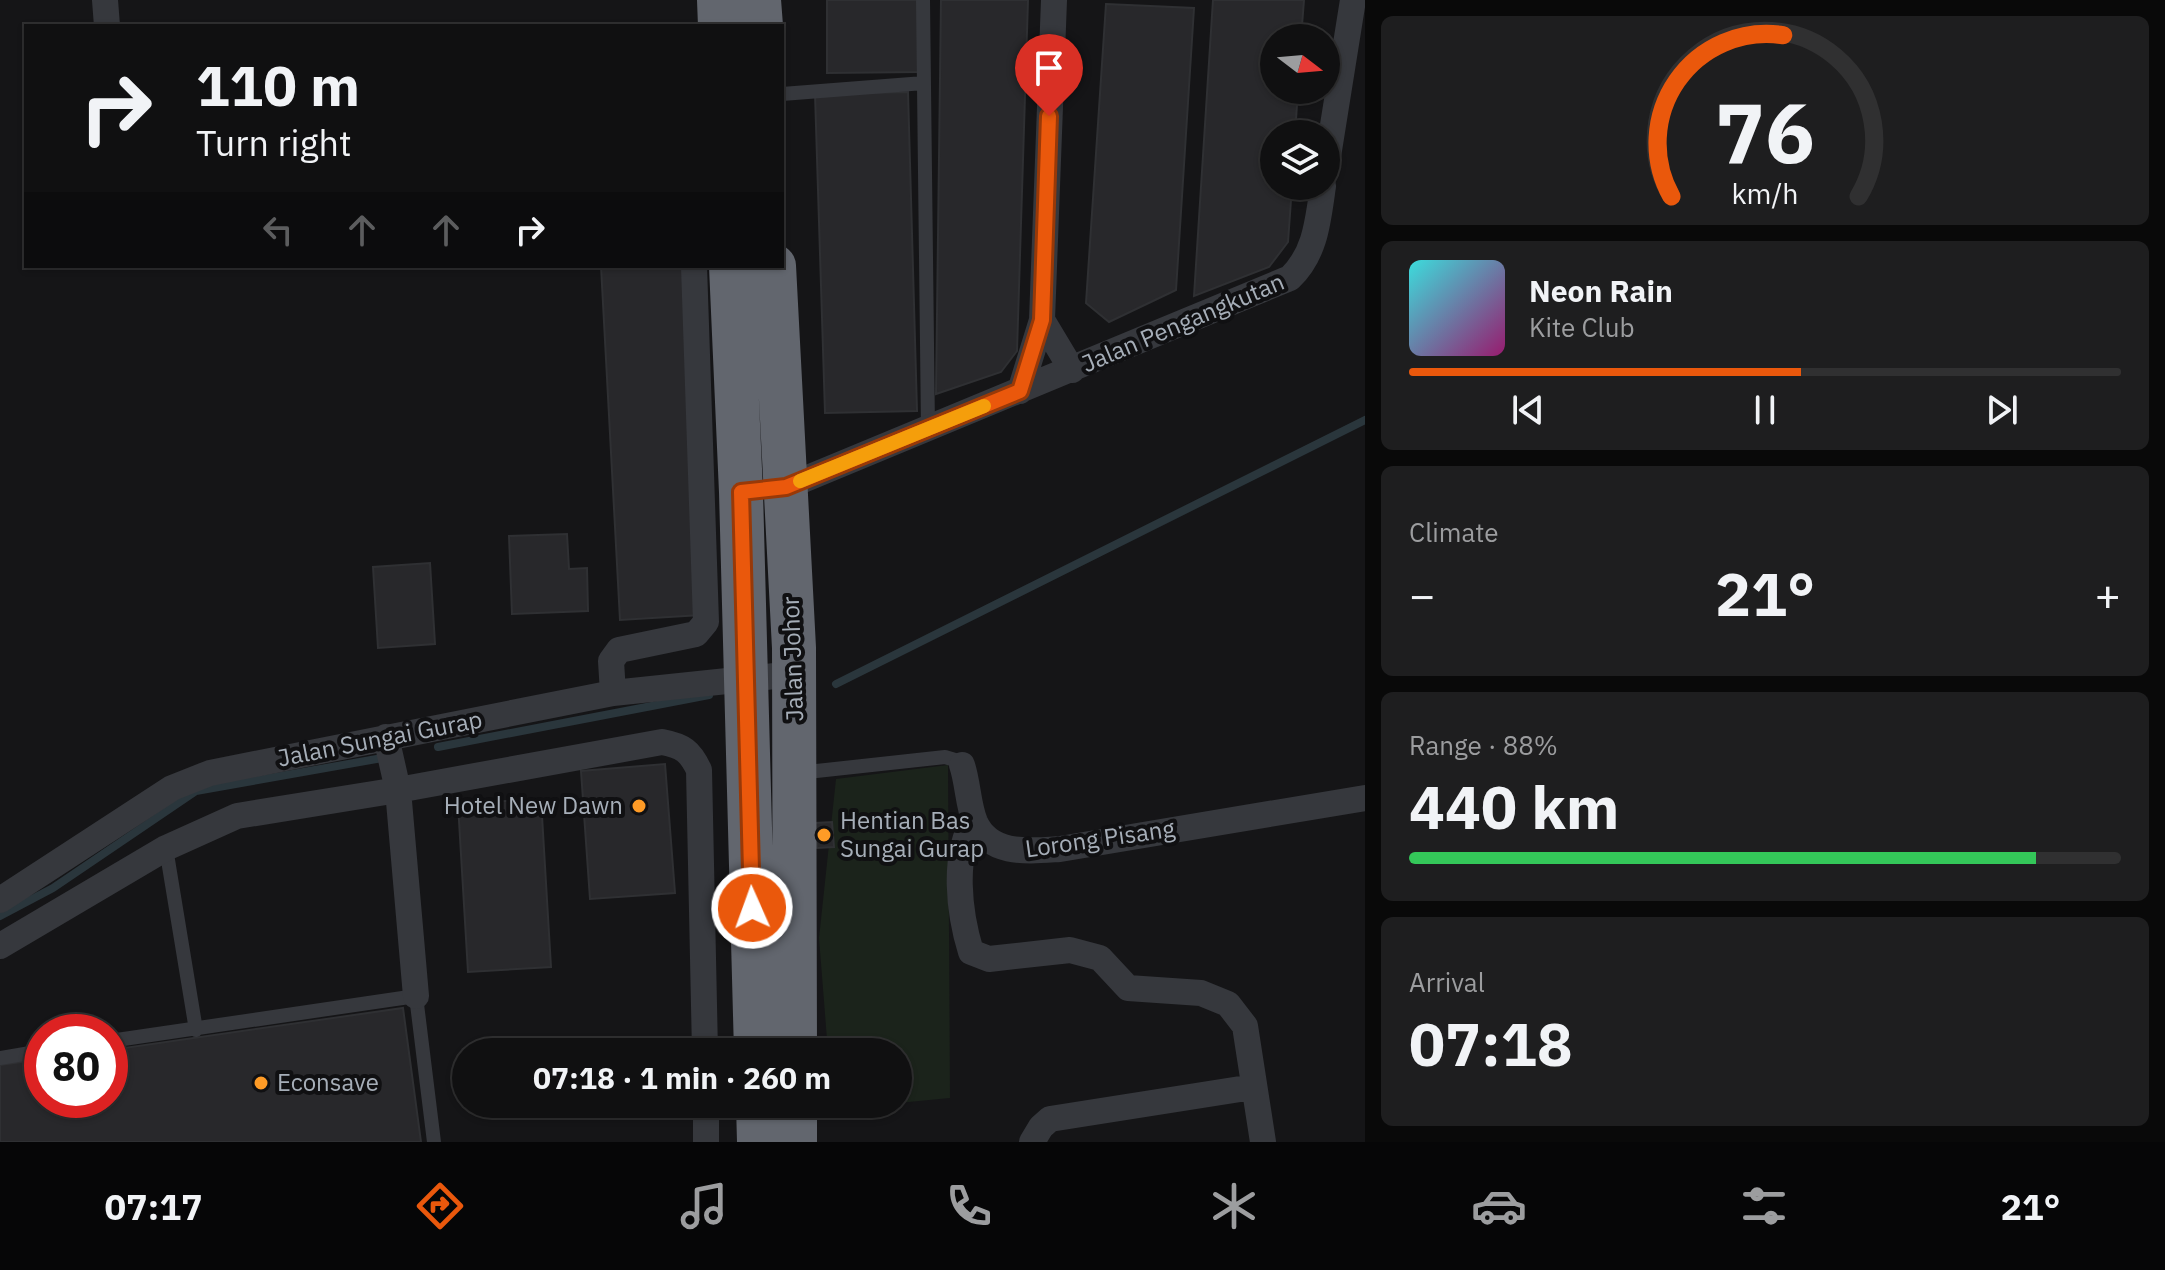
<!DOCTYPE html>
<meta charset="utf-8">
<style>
:root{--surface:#101011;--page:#1e1e1f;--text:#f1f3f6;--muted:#9c9d9f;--line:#303031;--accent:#ea580c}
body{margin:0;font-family:"IBM Plex Sans",sans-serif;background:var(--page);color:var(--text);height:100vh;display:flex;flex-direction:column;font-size:30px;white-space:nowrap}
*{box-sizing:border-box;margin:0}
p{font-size:26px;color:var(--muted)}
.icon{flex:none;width:44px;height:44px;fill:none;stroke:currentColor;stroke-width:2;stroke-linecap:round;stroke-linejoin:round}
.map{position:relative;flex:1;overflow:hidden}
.drawer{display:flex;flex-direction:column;gap:16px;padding:16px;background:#090909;width:800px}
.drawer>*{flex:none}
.hud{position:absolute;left:24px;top:24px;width:760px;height:244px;border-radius:0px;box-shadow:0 2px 6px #0004,0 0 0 2px var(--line);background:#101011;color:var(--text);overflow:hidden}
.needle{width:52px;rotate:106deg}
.controls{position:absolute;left:1260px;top:24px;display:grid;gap:16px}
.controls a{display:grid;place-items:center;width:80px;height:80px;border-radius:50%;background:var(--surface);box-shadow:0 2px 6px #0004,0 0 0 2px var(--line);font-size:40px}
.speed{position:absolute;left:24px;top:1014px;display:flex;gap:16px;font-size:40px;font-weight:700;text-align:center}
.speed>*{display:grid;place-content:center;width:104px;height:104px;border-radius:50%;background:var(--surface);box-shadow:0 2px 6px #0004,0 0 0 2px var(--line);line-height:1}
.speed .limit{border:12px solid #d22;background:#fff;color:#111}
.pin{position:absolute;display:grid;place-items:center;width:68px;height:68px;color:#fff;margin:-82px -34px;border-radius:50% 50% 50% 0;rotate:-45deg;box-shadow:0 0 8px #0007}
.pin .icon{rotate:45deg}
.me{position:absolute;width:88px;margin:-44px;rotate:358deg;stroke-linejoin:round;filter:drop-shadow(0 0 6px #0008)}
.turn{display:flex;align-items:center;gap:28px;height:168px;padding:0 40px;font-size:36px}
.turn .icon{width:104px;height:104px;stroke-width:2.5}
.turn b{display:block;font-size:56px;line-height:68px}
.lanes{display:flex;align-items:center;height:76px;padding:0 40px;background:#0003;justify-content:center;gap:40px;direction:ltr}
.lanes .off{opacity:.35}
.big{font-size:60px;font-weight:800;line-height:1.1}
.drawer .widget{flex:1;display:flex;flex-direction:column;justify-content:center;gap:12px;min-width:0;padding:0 28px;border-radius:12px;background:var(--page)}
.drawer .dial{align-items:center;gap:0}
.dial svg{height:208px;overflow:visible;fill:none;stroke:var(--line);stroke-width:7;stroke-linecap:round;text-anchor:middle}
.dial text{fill:var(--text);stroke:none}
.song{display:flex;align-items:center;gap:24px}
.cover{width:96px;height:96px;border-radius:12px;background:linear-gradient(135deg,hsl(180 70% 55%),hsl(320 70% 35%))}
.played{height:8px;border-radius:4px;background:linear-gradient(90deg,var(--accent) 55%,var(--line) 55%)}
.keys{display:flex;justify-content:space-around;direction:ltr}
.heat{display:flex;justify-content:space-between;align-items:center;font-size:44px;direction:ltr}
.charge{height:12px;border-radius:6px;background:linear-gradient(90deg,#34c759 88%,var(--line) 0)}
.trip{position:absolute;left:452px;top:1038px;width:460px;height:80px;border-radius:40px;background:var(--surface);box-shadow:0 2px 6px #0004,0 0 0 2px var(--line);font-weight:800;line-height:80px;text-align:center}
.dock{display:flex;height:128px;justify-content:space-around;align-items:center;background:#060607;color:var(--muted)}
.dock .icon{width:56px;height:56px}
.dock .selected{color:var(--accent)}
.dock b{font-size:36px;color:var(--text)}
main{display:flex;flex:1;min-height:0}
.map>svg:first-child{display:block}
</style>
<main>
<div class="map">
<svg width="1365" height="1142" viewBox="0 0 1365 1142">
<rect width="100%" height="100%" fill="#151517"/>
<!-- green -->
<path fill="#1b231b" d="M948,765L950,1098L898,1103V1052H828L819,938L836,779Z"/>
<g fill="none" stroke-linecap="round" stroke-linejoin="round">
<!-- stream -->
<path stroke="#2a363c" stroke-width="8" d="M836,684L1365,420
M438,747L709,695
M0,916L53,888L196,791L388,757"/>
</g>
<!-- building -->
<path fill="#28282b" stroke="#2f3033" stroke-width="2" d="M827,0H918L919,72L827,73Z
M941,0H1028L1017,351L1001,372L936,394Z
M1213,0H1304L1301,38H1274V90H1298L1295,134H1274V186H1292L1288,242L1269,267L1194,296Z
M1106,4L1194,8L1176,290L1109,322L1086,303Z
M908,92L917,411L825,413L815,94Z
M601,266H683L701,615L620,620Z
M567,534L569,569L587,568L588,611L512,614L509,536Z
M430,563L435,644L378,648L373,567Z
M665,764L675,893L590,899L581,771Z
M541,799L551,967L468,972L458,804Z
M832,822L834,847L817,848L815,823Z
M403,1008L421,1142H0V1065L42,1059V1100H110V1050Z"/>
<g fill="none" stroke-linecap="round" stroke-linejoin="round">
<!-- lane -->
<path stroke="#36383d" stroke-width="14" d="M923,0L928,429
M782,94L924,83
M798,773L945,757L955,760L962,765
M166,848L196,1030
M110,1041L416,996L434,1142
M0,1058L42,1051"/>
<!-- street -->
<path stroke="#36383d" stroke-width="26" d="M105,0L107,26
M1326,169L1353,0
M1042,320L1072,370
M1020,391L1042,320L1054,0
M773,488L786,487L1290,278C1316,253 1318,220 1323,186
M613,693L611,661L619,650L696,634L706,622L694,266
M386,737L398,790L416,996
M962,765C968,783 968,805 975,822C990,856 1029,851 1060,849L1365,798
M974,820C952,856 959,913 971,952L989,959L1070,950L1100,958L1128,988L1201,993L1228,1004L1245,1026L1263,1142
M0,900L172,788L210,773L613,693L794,674
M0,946L166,848L237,816L398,790L662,742C683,746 690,751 699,770L705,1052
M706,1104V1142
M1032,1142L1041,1127L1050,1119L1253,1087"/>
<!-- highway -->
<path stroke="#62666e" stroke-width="44" d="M719,0L720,26
M759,0L761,26
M731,266L741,492L756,1052
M774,266L794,648L795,1052
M758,1104L759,1142
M795,1142V1104"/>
</g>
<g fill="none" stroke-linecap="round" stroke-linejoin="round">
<defs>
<path id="route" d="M752,908L741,492L786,487L1020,391L1042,320L1049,116"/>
</defs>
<!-- route casing -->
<use href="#route" stroke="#983908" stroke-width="20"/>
<!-- route -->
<use href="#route" stroke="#ea580c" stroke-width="14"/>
<!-- slow -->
<path stroke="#f59e0b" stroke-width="14" d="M800,481L984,406"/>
</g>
<!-- markers -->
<g fill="#fe9b26" stroke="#101012" stroke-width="3">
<circle cx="639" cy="806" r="8"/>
<circle cx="824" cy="835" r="8"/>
<circle cx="261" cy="1083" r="8"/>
</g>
<g text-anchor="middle" stroke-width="8" stroke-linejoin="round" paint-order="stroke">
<!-- street labels -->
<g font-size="24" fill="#a6aeb8" stroke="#101012">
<text transform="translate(1183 323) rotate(-23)" y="8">Jalan Pengangkutan</text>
<text transform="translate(793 659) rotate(-92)" y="8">Jalan Johor</text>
<text transform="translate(380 739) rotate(-11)" y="8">Jalan Sungai Gurap</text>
<text transform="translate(1100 839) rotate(-8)" y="8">Lorong Pisang</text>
</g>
<!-- poi labels -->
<g font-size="24" fill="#a6aeb8" stroke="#101012" text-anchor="start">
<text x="623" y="814" text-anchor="end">Hotel New Dawn</text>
<text x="840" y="829">Hentian Bas<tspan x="840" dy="28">Sungai Gurap</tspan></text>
<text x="277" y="1091">Econsave</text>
</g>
</g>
</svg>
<div class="controls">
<a><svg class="needle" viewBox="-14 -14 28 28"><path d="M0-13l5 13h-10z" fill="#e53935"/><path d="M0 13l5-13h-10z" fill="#9c9d9f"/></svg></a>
<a><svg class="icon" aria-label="layers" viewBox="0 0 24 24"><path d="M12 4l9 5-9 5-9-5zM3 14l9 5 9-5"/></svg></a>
</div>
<div class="speed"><div class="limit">80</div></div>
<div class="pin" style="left:1049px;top:116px;background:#d93025"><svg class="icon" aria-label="arrive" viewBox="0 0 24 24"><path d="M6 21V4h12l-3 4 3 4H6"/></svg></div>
<svg class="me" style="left:752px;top:908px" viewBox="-20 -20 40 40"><circle r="17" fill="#ea580c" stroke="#fff" stroke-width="3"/><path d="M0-11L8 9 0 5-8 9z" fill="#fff"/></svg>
<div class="trip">07:18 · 1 min · 260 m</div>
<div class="hud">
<div class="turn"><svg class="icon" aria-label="right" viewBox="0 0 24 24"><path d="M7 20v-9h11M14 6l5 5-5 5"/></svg><div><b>110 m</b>Turn right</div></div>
<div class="lanes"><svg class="icon off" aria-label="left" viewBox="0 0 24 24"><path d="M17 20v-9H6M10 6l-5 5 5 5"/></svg><svg class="icon off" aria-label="ahead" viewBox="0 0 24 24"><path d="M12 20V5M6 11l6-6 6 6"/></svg><svg class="icon off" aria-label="ahead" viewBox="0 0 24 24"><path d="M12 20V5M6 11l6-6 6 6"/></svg><svg class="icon" aria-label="right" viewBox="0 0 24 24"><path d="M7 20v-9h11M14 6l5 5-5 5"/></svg></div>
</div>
</div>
<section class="drawer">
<div class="widget dial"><svg viewBox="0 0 100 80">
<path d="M14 69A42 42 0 1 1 86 69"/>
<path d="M14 69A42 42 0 0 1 57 7" stroke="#ea580c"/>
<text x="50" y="56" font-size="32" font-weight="700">76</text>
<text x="50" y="72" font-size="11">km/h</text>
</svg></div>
<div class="widget">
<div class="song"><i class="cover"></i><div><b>Neon Rain</b><p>Kite Club</p></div></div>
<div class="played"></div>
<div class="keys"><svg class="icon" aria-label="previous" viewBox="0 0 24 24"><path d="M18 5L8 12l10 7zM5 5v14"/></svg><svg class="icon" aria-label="pause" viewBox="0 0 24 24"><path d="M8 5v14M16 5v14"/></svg><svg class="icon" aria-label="next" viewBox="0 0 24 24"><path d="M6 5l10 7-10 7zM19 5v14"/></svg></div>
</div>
<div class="widget"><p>Climate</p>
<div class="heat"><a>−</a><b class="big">21°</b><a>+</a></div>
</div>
<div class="widget"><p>Range · 88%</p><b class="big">440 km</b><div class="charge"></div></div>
<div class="widget"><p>Arrival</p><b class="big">07:18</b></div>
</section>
</main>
<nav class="dock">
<b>07:17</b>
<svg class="icon selected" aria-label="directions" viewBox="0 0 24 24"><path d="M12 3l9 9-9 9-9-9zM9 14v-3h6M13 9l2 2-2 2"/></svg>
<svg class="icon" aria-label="music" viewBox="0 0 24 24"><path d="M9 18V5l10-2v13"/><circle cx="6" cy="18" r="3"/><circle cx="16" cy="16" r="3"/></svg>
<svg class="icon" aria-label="phone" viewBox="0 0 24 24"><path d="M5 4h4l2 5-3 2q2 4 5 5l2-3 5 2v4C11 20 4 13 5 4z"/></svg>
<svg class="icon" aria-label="climate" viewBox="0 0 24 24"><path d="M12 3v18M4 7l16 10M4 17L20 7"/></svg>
<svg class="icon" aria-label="car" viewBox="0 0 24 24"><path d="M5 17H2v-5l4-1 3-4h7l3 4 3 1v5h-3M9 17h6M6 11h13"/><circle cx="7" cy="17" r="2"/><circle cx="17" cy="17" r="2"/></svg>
<svg class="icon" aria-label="filters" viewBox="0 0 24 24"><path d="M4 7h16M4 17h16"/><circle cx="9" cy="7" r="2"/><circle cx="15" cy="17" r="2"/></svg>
<b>21°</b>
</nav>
